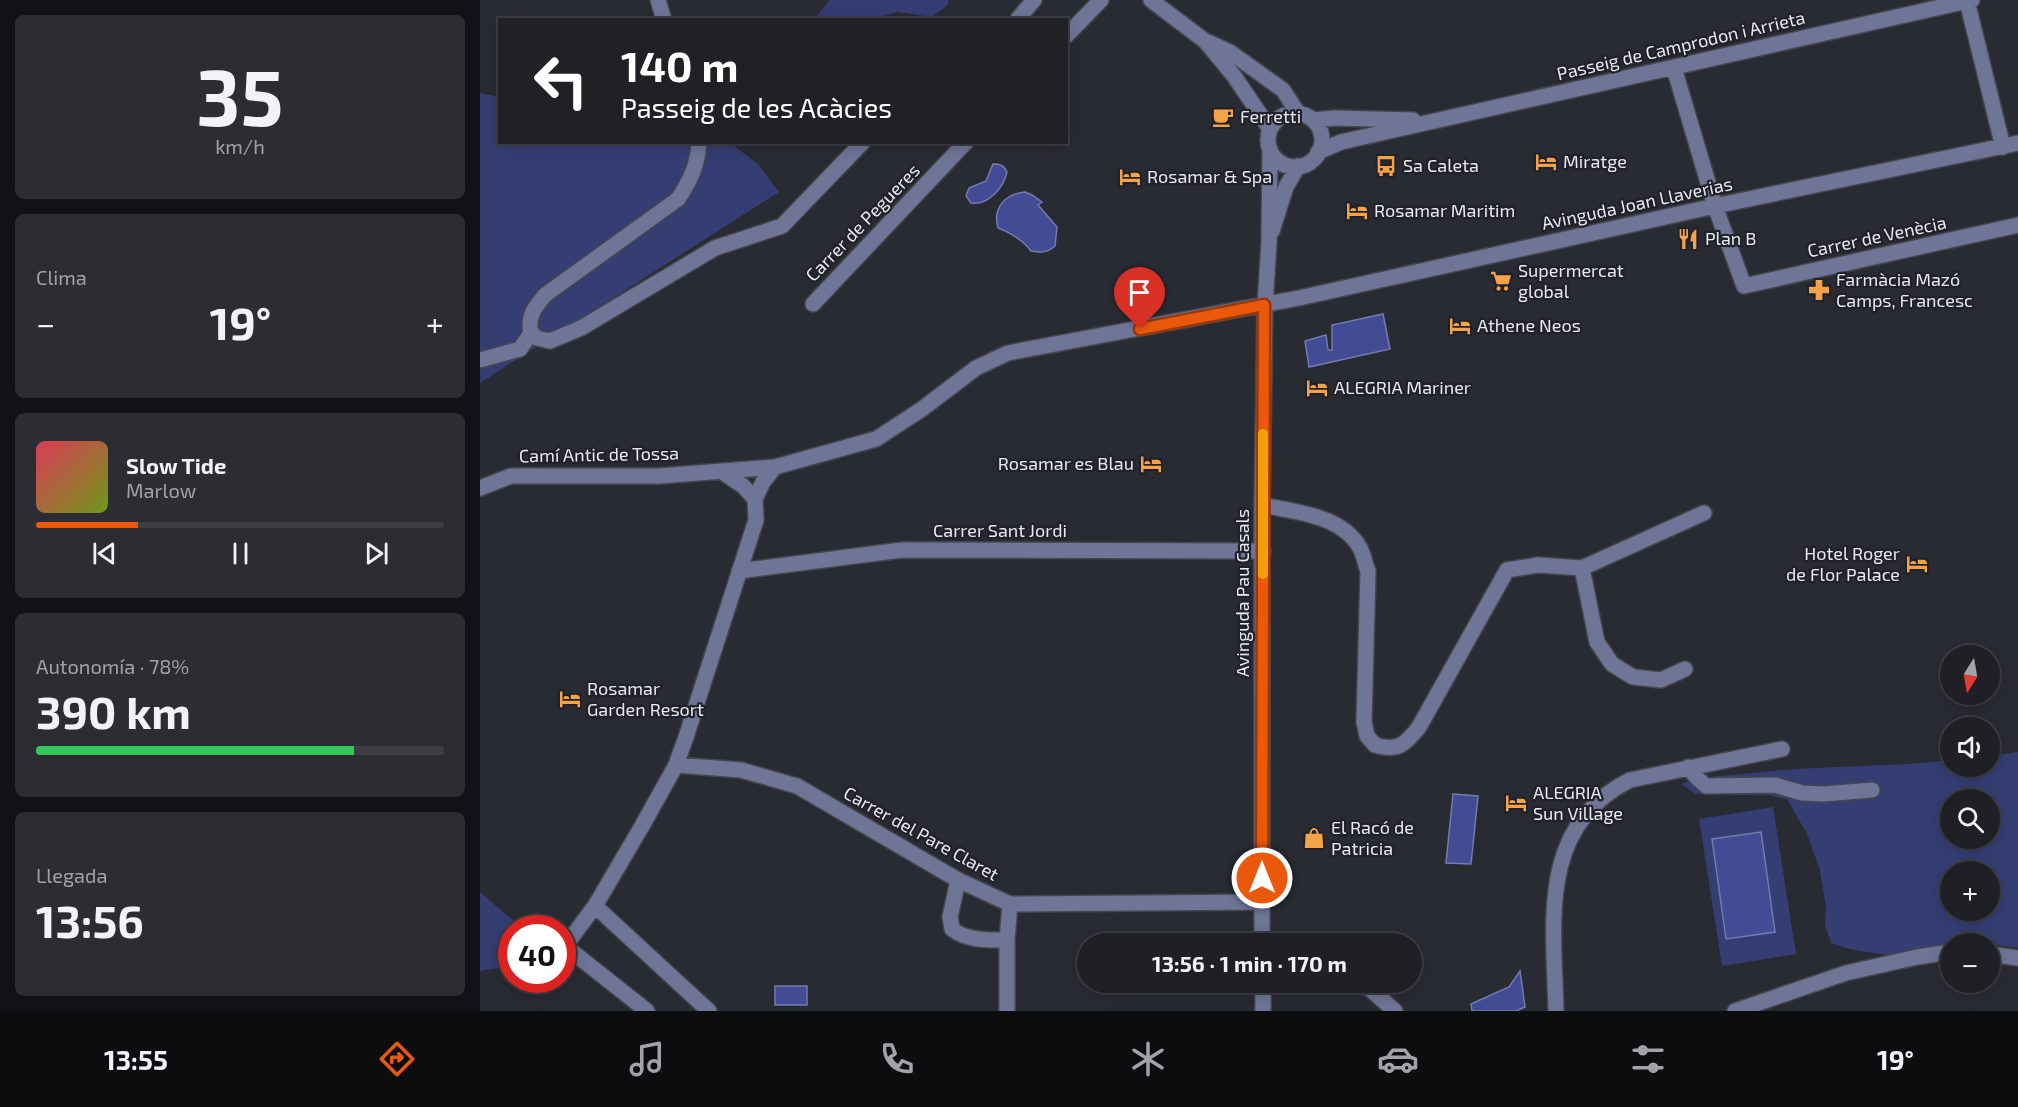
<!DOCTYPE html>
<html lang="es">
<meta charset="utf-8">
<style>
:root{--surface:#1f2026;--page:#2c2d32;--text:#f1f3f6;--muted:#a1a3a7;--line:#3c3e43;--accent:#ea580c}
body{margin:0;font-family:"Exo 2",sans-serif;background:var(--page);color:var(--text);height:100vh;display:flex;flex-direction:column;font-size:22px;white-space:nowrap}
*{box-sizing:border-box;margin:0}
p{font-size:20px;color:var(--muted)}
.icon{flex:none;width:33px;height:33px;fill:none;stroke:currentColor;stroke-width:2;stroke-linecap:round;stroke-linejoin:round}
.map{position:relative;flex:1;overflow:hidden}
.side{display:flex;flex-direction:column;gap:15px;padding:15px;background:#111215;width:480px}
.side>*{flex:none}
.guide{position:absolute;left:18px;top:18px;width:570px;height:126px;border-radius:0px;box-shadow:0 3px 15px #0003,0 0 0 2px var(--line);background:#202124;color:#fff;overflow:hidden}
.needle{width:39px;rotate:191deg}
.tools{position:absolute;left:1460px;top:645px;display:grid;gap:12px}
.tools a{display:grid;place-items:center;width:60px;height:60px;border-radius:50%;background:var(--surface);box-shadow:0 3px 15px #0003,0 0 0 2px var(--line);font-size:30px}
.speed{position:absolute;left:18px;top:915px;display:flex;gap:12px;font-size:30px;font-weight:700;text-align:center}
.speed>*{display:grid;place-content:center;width:78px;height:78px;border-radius:50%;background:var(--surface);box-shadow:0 3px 15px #0003,0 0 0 2px var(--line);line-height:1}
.speed .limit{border:9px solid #d22;background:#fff;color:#111}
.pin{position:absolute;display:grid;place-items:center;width:51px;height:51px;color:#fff;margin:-62px -26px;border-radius:50% 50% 50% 0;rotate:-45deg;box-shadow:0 0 6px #0007}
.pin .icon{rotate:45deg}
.me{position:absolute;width:66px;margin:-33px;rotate:0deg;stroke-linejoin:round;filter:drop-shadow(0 0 4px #0008)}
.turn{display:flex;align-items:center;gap:21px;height:126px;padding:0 24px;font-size:27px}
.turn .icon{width:78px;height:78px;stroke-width:2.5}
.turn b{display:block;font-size:42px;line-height:51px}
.big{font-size:45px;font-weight:700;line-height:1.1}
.side .card{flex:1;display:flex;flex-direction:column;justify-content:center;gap:9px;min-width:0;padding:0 21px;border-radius:9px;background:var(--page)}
.side .dial{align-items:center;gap:0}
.dial b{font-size:78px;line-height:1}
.song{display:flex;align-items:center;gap:18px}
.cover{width:72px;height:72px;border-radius:9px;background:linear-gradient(135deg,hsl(350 70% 55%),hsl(80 70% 35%))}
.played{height:6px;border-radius:3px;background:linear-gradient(90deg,var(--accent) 25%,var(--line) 25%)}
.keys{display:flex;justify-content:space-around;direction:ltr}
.heat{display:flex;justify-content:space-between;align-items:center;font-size:33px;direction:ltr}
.charge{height:9px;border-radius:4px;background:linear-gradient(90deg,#34c759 78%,var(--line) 0)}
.trip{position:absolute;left:597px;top:933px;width:345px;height:60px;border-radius:30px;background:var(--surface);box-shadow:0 3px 15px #0003,0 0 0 2px var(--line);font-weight:700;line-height:60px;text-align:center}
.dock{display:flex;height:96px;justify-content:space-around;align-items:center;background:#0c0d0f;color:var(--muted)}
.dock .icon{width:42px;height:42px}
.dock .selected{color:var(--accent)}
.dock b{font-size:27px;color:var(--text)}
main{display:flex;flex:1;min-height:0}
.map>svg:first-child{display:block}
</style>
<main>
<section class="side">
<div class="card dial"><b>35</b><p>km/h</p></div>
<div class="card"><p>Clima</p>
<div class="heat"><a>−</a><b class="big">19°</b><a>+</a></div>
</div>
<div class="card">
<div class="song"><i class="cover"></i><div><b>Slow Tide</b><p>Marlow</p></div></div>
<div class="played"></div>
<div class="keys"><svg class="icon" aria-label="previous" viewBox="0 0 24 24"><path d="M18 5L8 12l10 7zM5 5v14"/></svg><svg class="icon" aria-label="pause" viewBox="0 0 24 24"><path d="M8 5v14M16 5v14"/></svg><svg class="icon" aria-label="next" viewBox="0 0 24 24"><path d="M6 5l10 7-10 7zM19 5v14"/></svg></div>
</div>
<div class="card"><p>Autonomía · 78%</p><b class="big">390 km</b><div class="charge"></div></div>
<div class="card"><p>Llegada</p><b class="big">13:56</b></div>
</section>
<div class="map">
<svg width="1538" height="1011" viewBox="0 0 1538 1011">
<rect width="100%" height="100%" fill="#292b33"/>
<!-- green -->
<path fill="#353e73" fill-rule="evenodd" d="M350,0H469L467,6L452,17L417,12L394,19H334Z
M0,93L19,97L20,142L250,143L278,164L299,192L0,383Z
M1538,752V948L1509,944H1470L1407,955L1369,949L1351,943L1345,925L1346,908L1340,870L1327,834L1307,799L1289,795L1216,794L1201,784C1225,775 1248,776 1273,773C1338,765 1405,768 1470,760V766H1509V756ZM1470,800H1509V838H1470ZM1470,872H1509V910H1470Z
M1293,807L1316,954L1242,966L1219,819Z
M0,892L42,928H32L31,966L0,971Z"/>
<!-- water -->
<path fill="#414c94" stroke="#737baf" stroke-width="1.5" d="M513,164C520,164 524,165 527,172C524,187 508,206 491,203L486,196L489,188L506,181Z
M545,192L552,195L562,202L558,205L577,227L575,246C567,253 561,253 551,251C542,239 531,233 518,228C512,207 526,194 545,192Z
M903,314L910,349L829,367L825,341L846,335L848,350H852V325Z
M973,794L998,796L991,864L966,863Z
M1281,832L1295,932L1246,939L1232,839Z
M1040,971L1045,1007L1036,1011H992L991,1004L1029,987Z
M295,986H327V1005H295Z"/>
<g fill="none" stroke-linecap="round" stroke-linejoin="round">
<defs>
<path id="minor" d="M178,0L184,20
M671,0L725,41L754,76L790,129
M1487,1L1523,147
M537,20L554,0
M586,36L621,0
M728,42L750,52L803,90L818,113
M1194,68L1235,206L1264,286L1538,225
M788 140a27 27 0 1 1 54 0a27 27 0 1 1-54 0Z
M833,120L854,118L933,120
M219,142C218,165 210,181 198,199L65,295C55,307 47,316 51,333L57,338L70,341L101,328L235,248L302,226L383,142
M838,152L861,142L1492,0
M792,231L806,187L818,166
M333,304L486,142
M0,360L40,349L51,333
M0,488L31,476H179L295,467L396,439L442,409L496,368L528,353L819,298L1235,206L1538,143
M275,499L283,482L295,467
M782,505C815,512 862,515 880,548C884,555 885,564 888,571L884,722L887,736L895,745C917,752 925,745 939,727L1027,570L1058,565L1102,568L1117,642L1132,664L1153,677L1181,680L1205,669
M1102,568L1224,513
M259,571L422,550L783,551
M196,765L261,770L317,786L478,880L530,904L782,902
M1208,767L1217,778L1226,786L1295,785L1322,793L1344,794L1392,790
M478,880L470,917L472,929C487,941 509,940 527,940L530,904
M115,906L229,1011
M527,940V1011
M782,944V505L785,305L789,242L790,149
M1509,954L1538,958
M783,982V1011
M882,982L915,1011
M167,1011L85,946L115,906L162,826L196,765L206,737L276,520L275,499L263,486L241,471
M1076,1011C1074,925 1057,826 1150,780L1302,749
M1255,1011L1366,973L1437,957L1470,952"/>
</defs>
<!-- minor casing -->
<use href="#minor" stroke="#44464d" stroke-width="18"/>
<!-- minor -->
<use href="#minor" stroke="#6e7597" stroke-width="15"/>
</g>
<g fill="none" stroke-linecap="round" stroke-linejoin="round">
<defs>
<path id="route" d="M660,329L784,305L782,878"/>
</defs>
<!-- route casing -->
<use href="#route" stroke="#983908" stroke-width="15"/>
<!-- route -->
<use href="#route" stroke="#ea580c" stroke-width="10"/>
<!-- slow -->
<path stroke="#f59e0b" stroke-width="10" d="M783,574V434"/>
</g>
<!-- icons -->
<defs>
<symbol id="cafe-bare" viewBox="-9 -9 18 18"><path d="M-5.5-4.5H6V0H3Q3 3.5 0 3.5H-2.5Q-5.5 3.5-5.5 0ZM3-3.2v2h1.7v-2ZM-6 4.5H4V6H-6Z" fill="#f6a248" stroke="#202129" stroke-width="2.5" paint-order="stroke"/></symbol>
<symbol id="hotel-bare" viewBox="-9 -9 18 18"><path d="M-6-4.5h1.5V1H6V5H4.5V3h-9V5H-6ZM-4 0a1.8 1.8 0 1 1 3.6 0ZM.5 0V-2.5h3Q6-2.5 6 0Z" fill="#f6a248" stroke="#202129" stroke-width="2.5" paint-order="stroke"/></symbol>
<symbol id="bus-bare" viewBox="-9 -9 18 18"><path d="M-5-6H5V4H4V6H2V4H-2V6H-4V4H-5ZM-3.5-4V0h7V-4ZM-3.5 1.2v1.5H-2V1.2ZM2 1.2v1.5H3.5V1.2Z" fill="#f6a248" stroke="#202129" stroke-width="2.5" paint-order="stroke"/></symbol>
<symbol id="restaurant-bare" viewBox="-9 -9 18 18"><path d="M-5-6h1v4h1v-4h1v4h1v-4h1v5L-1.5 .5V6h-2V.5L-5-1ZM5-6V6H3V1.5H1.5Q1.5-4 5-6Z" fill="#f6a248" stroke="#202129" stroke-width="2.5" paint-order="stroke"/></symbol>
<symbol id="supermarket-bare" viewBox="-9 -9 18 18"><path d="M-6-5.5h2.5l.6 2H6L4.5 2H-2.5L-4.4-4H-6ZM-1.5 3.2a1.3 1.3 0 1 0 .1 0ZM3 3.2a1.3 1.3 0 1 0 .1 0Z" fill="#f6a248" stroke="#202129" stroke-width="2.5" paint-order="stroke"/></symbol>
<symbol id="pharmacy-bare" viewBox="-9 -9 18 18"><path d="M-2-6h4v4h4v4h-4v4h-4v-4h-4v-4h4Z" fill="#f6a248" stroke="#202129" stroke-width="2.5" paint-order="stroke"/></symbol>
<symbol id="shop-bare" viewBox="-9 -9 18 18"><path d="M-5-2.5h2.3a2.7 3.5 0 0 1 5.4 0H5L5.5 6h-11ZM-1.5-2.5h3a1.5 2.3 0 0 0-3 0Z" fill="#f6a248" stroke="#202129" stroke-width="2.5" paint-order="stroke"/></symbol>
</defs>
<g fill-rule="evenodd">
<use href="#cafe-bare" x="728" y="102" width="30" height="30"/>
<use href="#hotel-bare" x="1051" y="147" width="30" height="30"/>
<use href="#bus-bare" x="891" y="151" width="30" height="30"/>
<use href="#hotel-bare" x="635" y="162" width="30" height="30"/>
<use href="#hotel-bare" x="862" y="196" width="30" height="30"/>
<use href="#restaurant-bare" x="1193" y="224" width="30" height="30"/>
<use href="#supermarket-bare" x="1006" y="266" width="30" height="30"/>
<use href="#pharmacy-bare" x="1324" y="275" width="30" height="30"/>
<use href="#hotel-bare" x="965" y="311" width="30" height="30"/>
<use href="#hotel-bare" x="822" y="373" width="30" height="30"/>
<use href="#hotel-bare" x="656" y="449" width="30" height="30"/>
<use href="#hotel-bare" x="1422" y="549" width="30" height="30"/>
<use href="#hotel-bare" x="75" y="684" width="30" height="30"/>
<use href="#hotel-bare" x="1021" y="788" width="30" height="30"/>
<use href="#shop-bare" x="819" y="823" width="30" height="30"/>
</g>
<g text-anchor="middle" stroke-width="4.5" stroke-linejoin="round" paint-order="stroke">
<!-- street labels -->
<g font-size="18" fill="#e9eaef" stroke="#202129">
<text transform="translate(1201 46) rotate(-13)" y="6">Passeig de Camprodon i Arrieta</text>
<text transform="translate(1157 204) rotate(-12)" y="6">Avinguda Joan Llaverias</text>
<text transform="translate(383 223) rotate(-46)" y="6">Carrer de Pegueres</text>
<text transform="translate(1397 237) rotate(-12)" y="6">Carrer de Venècia</text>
<text transform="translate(119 455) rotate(-1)" y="6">Camí Antic de Tossa</text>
<text x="520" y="537">Carrer Sant Jordi</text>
<text transform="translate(763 593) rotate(-90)" y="6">Avinguda Pau Casals</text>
<text transform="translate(441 834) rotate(29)" y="6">Carrer del Pare Claret</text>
</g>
<!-- poi labels -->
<g font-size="18" fill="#e9eaef" stroke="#202129" text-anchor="start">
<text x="760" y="123">Ferretti</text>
<text x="1083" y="168">Miratge</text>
<text x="923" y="172">Sa Caleta</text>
<text x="667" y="183">Rosamar &amp; Spa</text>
<text x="894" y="217">Rosamar Maritim</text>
<text x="1225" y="245">Plan B</text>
<text x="1038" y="277">Supermercat<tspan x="1038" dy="21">global</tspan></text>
<text x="1356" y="286">Farmàcia Mazó<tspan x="1356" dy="21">Camps, Francesc</tspan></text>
<text x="997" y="332">Athene Neos</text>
<text x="854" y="394">ALEGRIA Mariner</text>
<text x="654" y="470" text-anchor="end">Rosamar es Blau</text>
<text x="1420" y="560" text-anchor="end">Hotel Roger<tspan x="1420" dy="21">de Flor Palace</tspan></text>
<text x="107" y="695">Rosamar<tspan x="107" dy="21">Garden Resort</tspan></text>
<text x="1053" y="799">ALEGRIA<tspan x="1053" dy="21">Sun Village</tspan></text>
<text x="851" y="834">El Racó de<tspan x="851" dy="21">Patricia</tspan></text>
</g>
</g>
</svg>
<div class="tools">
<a><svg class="needle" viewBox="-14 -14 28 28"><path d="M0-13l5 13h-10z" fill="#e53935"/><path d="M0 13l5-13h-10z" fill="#a1a3a7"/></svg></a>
<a><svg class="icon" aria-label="sound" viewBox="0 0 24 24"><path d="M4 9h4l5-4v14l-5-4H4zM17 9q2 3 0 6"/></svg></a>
<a><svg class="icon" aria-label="search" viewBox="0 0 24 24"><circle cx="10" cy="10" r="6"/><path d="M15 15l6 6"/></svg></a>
<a>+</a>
<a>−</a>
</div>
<div class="speed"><div class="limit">40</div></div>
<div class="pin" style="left:660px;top:329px;background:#d93025"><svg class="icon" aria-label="arrive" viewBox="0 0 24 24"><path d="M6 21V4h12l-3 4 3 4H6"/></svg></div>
<svg class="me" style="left:782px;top:878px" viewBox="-20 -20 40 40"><circle r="17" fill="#ea580c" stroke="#fff" stroke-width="3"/><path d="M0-11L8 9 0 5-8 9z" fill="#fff"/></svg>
<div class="trip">13:56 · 1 min · 170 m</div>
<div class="guide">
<div class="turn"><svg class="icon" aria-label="left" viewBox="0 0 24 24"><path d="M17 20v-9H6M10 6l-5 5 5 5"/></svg><div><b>140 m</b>Passeig de les Acàcies</div></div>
</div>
</div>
</main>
<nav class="dock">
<b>13:55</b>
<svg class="icon selected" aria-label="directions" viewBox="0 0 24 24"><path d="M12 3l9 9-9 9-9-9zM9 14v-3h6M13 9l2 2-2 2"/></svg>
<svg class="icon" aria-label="music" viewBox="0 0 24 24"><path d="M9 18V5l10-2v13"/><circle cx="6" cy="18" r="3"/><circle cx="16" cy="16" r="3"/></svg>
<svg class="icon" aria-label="phone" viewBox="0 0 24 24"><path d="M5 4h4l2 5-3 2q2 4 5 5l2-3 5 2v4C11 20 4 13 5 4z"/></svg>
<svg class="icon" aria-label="climate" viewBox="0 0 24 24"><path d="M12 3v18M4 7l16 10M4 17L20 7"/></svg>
<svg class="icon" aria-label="car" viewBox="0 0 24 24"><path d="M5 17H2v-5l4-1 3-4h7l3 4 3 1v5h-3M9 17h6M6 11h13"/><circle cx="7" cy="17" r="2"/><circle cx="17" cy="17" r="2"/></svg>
<svg class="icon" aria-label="filters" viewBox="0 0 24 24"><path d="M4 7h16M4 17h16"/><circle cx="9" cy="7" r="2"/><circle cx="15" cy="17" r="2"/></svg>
<b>19°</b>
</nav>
